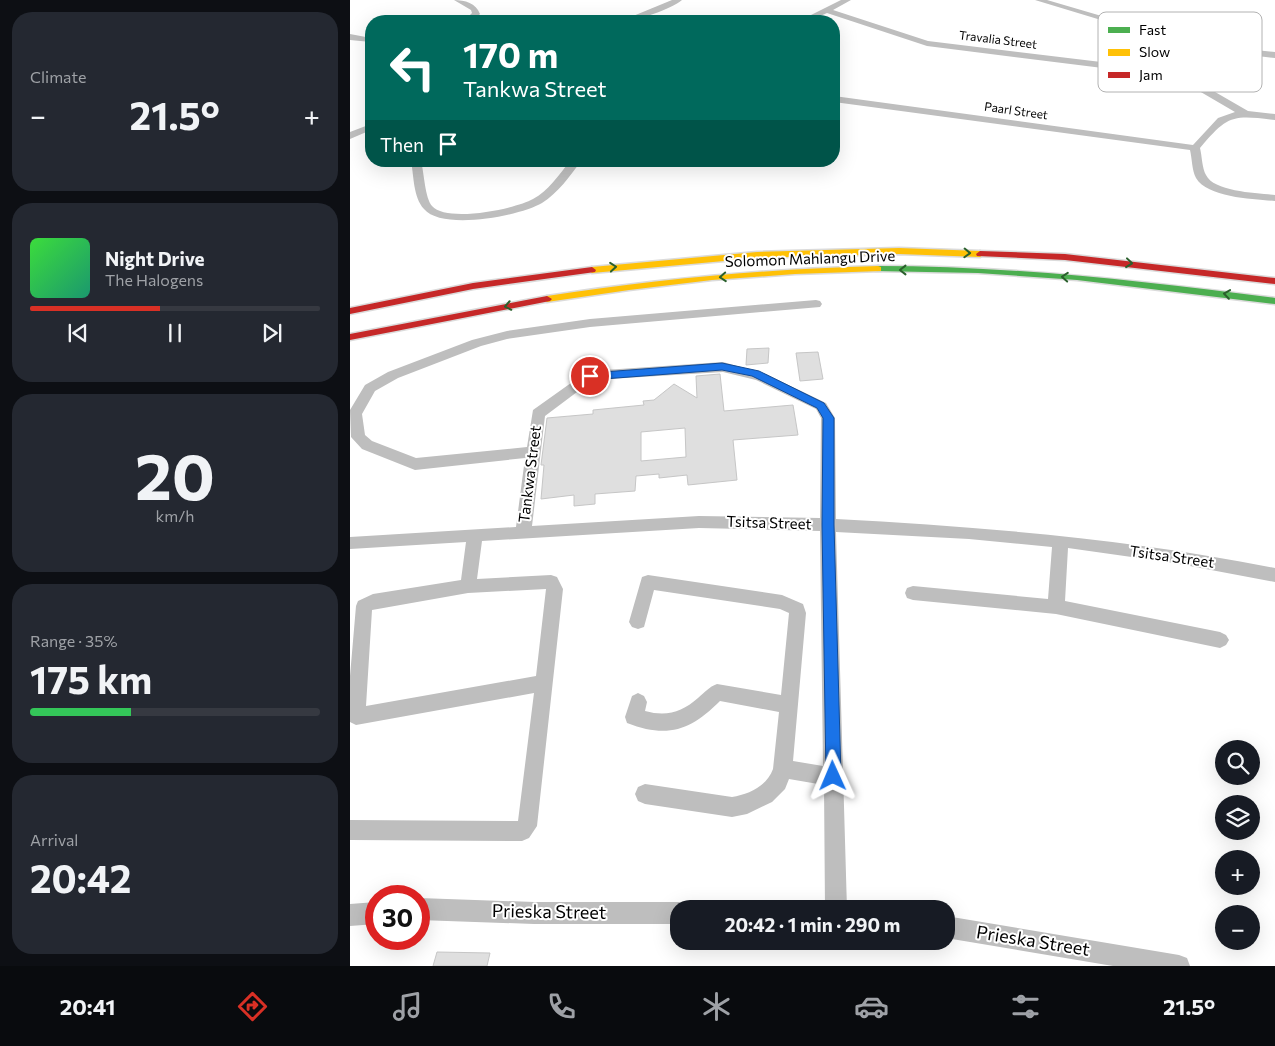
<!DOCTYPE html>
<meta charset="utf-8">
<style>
:root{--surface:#171b24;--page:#242831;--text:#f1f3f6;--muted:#9ea1a6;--line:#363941;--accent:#d93025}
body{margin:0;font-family:Commissioner,sans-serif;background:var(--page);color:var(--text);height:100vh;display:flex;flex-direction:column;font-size:19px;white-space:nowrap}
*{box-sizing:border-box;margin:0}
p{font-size:16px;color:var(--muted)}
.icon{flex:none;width:28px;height:28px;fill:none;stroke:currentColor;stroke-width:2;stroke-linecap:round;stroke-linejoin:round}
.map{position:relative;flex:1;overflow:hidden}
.details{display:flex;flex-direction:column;gap:12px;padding:12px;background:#0d0f14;width:350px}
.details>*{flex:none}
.banner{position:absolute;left:15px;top:15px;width:475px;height:152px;border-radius:20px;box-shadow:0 5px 20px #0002;background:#00695c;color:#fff;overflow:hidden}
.fabs{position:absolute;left:865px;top:740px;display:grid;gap:10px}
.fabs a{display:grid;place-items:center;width:45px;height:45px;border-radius:50%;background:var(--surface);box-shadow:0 5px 20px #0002;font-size:25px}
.speed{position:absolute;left:15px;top:885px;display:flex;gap:10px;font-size:25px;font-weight:700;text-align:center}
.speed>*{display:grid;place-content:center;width:65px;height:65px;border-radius:50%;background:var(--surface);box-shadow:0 5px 20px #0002;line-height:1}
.speed .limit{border:8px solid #d22;background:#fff;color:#111}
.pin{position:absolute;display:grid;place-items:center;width:42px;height:42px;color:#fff;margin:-21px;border:2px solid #fff;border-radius:50%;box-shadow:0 1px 5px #0007}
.me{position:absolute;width:55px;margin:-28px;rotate:359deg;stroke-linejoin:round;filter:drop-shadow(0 0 4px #0008)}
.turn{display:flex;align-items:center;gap:18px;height:105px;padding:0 15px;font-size:22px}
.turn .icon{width:65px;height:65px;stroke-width:2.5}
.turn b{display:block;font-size:35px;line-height:42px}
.then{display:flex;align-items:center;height:48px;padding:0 15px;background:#0003;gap:10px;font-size:19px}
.big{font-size:38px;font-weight:700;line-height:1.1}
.details .widget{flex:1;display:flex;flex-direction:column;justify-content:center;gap:8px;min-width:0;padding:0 18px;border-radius:20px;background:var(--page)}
.details .dial{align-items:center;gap:0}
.dial b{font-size:65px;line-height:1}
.song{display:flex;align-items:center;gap:15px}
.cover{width:60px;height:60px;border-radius:8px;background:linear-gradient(135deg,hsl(120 70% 55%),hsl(160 70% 35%))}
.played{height:5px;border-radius:2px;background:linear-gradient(90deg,var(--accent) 45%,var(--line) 45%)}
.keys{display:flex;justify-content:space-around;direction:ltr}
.heat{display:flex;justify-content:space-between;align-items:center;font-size:28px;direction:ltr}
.charge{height:8px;border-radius:4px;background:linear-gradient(90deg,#34c759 35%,var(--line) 0)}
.trip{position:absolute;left:320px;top:900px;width:285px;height:50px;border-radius:20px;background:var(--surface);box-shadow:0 5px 20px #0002;font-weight:700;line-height:50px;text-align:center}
.dock{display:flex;height:80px;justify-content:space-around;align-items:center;background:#090b0e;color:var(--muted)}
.dock .icon{width:35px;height:35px}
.dock .on{color:var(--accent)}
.dock b{font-size:22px;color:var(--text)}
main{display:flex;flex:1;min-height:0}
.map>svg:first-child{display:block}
</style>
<main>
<section class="details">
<div class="widget"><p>Climate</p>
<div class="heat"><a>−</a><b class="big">21.5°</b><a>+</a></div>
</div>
<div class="widget">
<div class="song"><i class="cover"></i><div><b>Night Drive</b><p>The Halogens</p></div></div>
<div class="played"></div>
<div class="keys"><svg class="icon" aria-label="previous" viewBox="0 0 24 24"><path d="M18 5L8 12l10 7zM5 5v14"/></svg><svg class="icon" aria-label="pause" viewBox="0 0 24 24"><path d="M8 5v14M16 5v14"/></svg><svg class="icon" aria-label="next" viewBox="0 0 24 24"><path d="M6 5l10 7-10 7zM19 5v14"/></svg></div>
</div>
<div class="widget dial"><b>20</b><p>km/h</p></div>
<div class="widget"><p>Range · 35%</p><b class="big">175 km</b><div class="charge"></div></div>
<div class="widget"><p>Arrival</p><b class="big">20:42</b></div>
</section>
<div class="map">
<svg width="925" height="966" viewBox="0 0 925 966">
<rect width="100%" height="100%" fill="#fff"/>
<!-- building -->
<path fill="#dfdfdf" stroke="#c6c6c6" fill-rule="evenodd" d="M419,348L418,363L396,365L397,349Z
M468,352L473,379L450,381L446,353Z
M370,374L374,411L443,405L448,435L383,440L387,480L338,485L337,475L309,478V474L286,476L285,491L245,494V504L224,506V495L191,499L194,465H191L197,418L243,414V410L294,405L293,401L304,400L324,384L347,398L346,376ZM335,428L336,457L291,461V432Z
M87,952L140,953L137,966H83Z"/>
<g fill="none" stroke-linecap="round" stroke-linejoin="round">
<defs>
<path id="fast" d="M528,266C661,266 793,281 925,298V304L727,280L628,273L525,271V267Z"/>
<path id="slow" d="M549,248L630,251L634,254L630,257L549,254L407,258L242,273L238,270L242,267L407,252Z
M528,266L531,267V271L445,274L362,280L279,290L197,302L192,299L197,296C307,279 417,269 528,266Z"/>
<path id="jam" d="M630,251L715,254L925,278V284L715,260L627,256L626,254Z
M242,267L246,270L245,272L123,289L0,314V308L123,283Z
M197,296L202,299L200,301L0,340V334Z"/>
</defs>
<!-- fast casing -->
<use href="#fast" stroke="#dbdbdb" stroke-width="3"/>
<!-- slow casing -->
<use href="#slow" stroke="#dbdbdb" stroke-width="3"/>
<!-- jam casing -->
<use href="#jam" stroke="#dbdbdb" stroke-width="3"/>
<!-- street -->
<path fill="#bebebe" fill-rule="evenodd" d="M104,0C115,0 126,3 130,14L123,21H114L122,13L121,10Z
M322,0H332C321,9 285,22 271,21Z
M491,0H501L483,10L578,41L801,68H820L840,47L685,0H697L847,44L925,52V58L848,49L827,70L898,111L925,114V120C882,115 878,115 850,148C852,156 852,168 856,175C864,192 908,193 925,195V201C904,199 858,198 846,178C842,171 842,158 840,150L484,102V96L843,145L868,118L885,112L820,74H801L577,46L477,13L459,21H449Z
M0,34L21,38V42L0,40Z
M21,124V130L0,139V132Z
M61,161H71C74,172 75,198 82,206C97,223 165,209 183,199C198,191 209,175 220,161H231C220,176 208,193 192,203C170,216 92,231 74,209C63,197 64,176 61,161Z
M466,300L470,301L472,304L470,307L240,327L157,339L131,346L48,378L25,391L12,414L15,435L22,441L66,458L177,447L183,410L235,373L240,371L373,362L416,374L476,403L485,418L486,519C634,527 780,539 925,568V582L824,563L718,548L715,601L870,632L876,635L879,640L876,645L870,648L706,614L563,600L557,598L555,593L557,588L563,586L698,599L702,547L619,539L486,532L497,909H475L474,785L439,779L435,789L422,802L397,814L382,817L295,804L288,801L285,794L288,787L295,784L382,797C399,794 417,786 423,769L429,712L370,701C341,730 318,739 277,723L275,717L282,696L288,693L294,696L297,702L295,711C317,717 332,712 348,698C355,692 359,687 367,684L431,695L439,613L430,609L304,590L294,627L288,629L282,627L279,622L292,577L298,575L432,595L453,604L456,613L443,761L473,766L470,531L349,528L132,541L127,579L201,575L207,577L213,589L187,826L179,838L172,841L0,840V820L168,821L184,693L6,725L0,722V676L6,606L8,601L23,594L111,580L116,542L0,549V537L166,527L175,458L65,470L12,449L1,437L0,410L15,385L38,372L122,340L157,331L240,319ZM373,372L406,380L466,409L471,418L470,518L349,516L182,526L195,416L243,380ZM196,589L186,676L16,706L22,610L118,593Z
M69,898L184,902H329L337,905L338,909H329V924H184L69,920Z
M26,902V924L0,926V904Z
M596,916L829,955L837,958L840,966H763L596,938Z"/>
<!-- fast -->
<use href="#fast" fill="#4caf50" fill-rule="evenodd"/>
<!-- slow -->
<use href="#slow" fill="#ffc107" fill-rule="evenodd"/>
<!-- jam -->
<use href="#jam" fill="#c62828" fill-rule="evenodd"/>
</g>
<!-- one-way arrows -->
<defs><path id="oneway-chevron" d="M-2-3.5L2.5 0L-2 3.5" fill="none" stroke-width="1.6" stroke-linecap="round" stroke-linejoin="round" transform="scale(1.25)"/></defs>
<g stroke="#2a602c">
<use href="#oneway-chevron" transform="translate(617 253) rotate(2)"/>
<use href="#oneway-chevron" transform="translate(779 263) rotate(6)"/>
<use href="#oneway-chevron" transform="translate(263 267) rotate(-5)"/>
<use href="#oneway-chevron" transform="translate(553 270) rotate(-180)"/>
<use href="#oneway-chevron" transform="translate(373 277) rotate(176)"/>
<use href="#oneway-chevron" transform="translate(715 277) rotate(-176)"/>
<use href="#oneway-chevron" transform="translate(877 294) rotate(-172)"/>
<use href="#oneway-chevron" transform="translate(158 306) rotate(169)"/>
</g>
<!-- route -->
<path fill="#1a73e8" stroke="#114b97" d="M372,363L409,371L474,403L484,418V525L491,776L489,782L483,784L478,782L476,776L472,525L473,418L467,408L402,376L372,370L240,380L235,376L240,373Z"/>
<g text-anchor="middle" stroke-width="4" stroke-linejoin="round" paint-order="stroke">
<!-- far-street labels -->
<g font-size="12" fill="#000" stroke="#fff">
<text transform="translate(648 40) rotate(7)" y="4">Travalia Street</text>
<text transform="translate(666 111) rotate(8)" y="4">Paarl Street</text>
</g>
<!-- street labels -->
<g font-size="15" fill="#000" stroke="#fff">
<text transform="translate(460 259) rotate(-2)" y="5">Solomon Mahlangu Drive</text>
<text transform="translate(180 474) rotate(-83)" y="5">Tankwa Street</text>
<text transform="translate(419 523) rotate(2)" y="5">Tsitsa Street</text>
<text transform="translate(822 557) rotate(8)" y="5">Tsitsa Street</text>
</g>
<!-- near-street labels -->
<g font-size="18" fill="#000" stroke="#fff">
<text transform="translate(199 912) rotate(1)" y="6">Prieska Street</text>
<text transform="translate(683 941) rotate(9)" y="6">Prieska Street</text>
</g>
</g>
<!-- legend -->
<rect x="748" y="12" width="164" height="80" rx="8" fill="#fff" stroke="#b2b2b2" stroke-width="1"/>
<rect x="758" y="27" width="22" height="6" fill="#4caf50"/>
<rect x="758" y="49" width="22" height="7" fill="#ffc107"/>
<rect x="758" y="72" width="22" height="6" fill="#c62828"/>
<g font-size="14" fill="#000">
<text x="789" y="35">Fast</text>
<text x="789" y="57">Slow</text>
<text x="789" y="80">Jam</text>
</g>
</svg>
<div class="fabs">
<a><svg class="icon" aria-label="search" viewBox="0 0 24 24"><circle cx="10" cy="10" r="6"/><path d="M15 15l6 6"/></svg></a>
<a><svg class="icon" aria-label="layers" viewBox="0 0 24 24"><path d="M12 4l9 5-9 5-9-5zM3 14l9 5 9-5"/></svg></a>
<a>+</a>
<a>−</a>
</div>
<div class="speed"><div class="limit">30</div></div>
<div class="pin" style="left:240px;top:376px;background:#d93025"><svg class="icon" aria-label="arrive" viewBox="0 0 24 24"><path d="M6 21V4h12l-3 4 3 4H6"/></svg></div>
<svg class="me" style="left:483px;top:776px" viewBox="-20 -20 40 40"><path d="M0-17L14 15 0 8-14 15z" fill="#1a73e8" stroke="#fff" stroke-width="4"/></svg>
<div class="trip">20:42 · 1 min · 290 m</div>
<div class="banner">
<div class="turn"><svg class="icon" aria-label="left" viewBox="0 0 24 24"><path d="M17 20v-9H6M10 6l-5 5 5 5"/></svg><div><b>170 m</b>Tankwa Street</div></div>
<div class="then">Then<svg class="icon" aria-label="arrive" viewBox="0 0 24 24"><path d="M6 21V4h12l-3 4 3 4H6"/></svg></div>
</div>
</div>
</main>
<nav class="dock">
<b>20:41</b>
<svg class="icon on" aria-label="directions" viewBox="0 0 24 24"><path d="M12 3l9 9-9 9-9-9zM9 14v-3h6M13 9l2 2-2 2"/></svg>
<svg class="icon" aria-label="music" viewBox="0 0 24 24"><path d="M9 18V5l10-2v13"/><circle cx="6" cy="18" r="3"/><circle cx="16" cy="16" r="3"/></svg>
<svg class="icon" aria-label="phone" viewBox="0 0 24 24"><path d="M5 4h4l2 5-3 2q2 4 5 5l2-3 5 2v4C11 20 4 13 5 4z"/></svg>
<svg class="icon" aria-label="climate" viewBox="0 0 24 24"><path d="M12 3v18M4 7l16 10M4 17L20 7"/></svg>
<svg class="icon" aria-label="car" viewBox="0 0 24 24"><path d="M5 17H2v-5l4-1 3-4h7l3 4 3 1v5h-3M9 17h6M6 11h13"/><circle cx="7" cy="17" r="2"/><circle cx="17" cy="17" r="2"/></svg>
<svg class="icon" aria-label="filters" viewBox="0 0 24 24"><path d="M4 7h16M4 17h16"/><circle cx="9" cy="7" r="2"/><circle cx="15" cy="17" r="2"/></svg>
<b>21.5°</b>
</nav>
